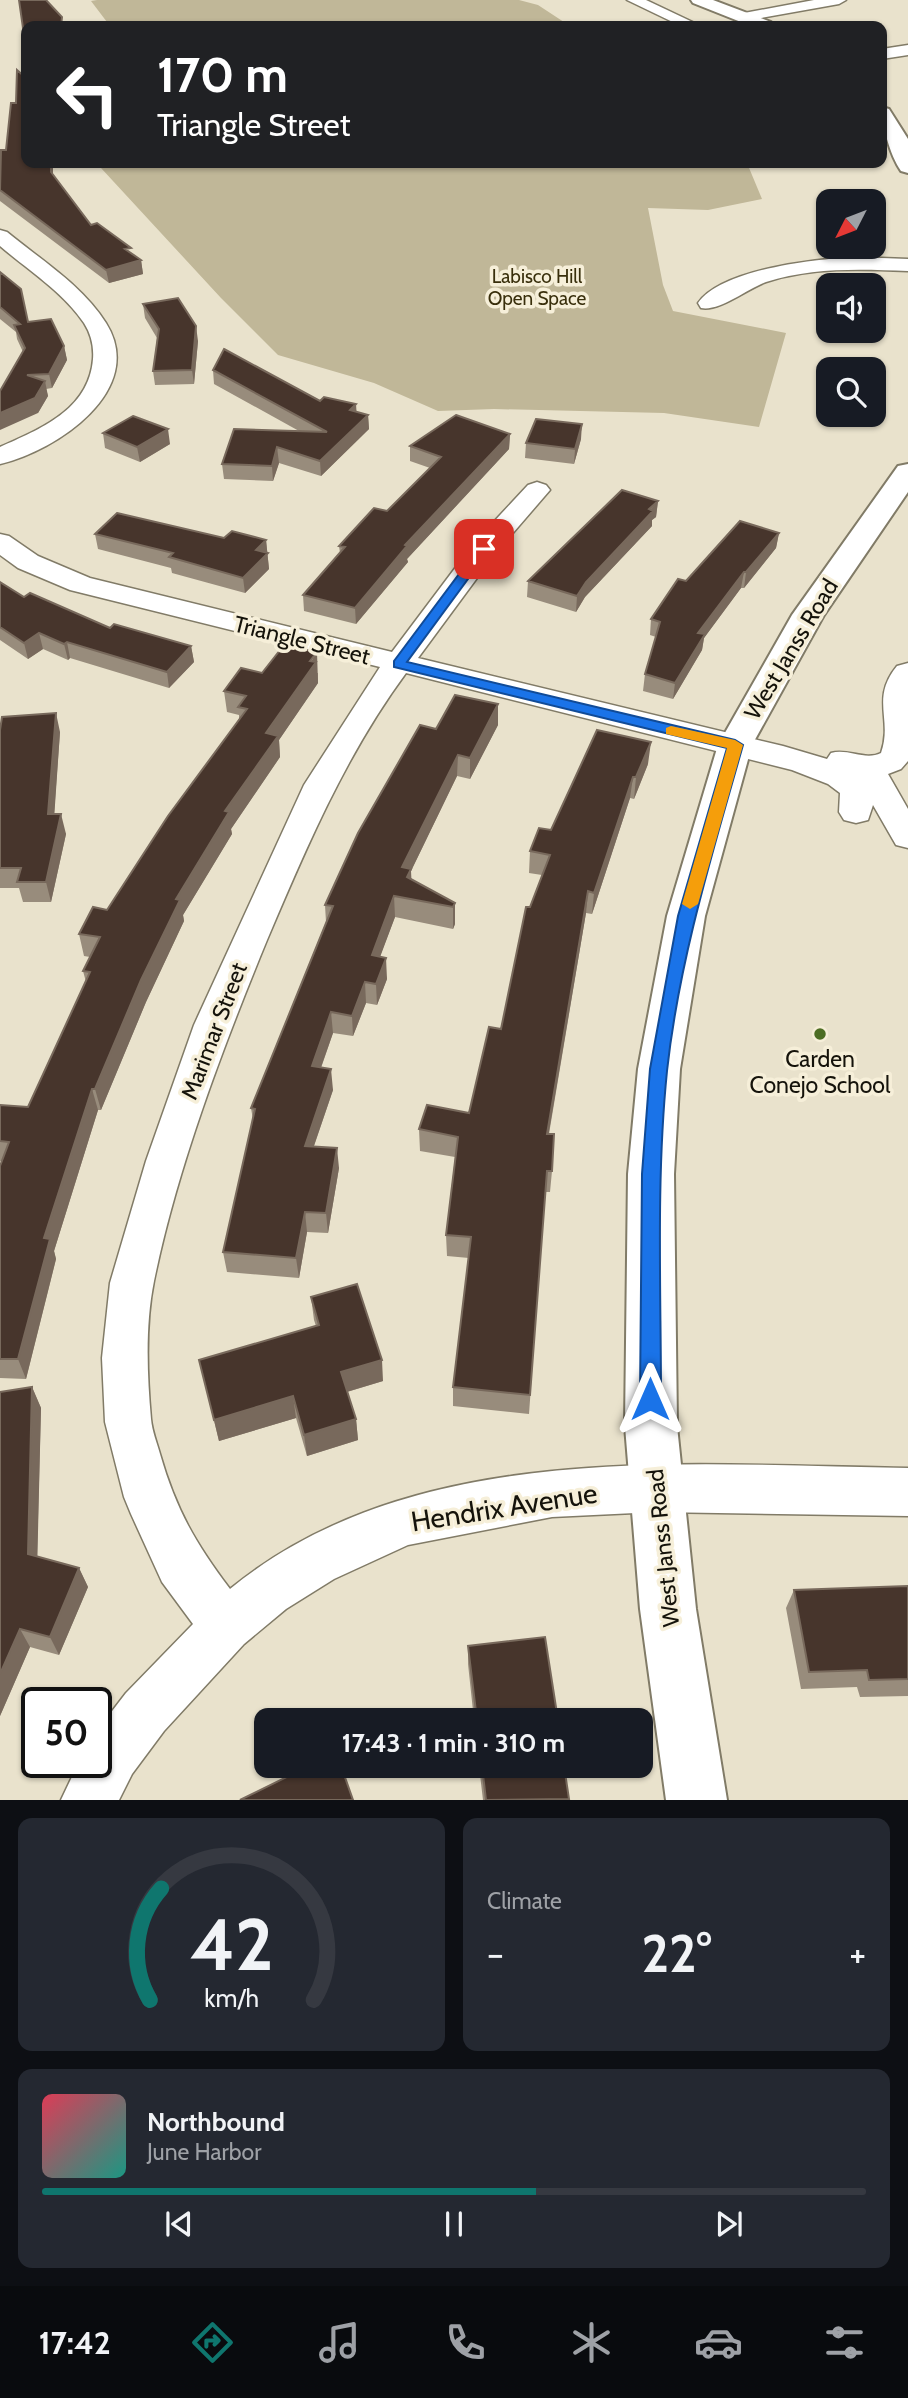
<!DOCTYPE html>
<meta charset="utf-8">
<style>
:root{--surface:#171b24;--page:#242831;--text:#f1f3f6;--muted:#9ea1a6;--line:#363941;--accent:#0f766e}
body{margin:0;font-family:Cabin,sans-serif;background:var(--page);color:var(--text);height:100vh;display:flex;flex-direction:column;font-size:26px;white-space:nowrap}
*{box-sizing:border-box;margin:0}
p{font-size:23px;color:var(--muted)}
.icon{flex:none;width:38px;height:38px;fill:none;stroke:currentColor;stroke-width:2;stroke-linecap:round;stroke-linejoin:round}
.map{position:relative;height:1800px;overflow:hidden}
.sheet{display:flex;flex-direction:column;gap:18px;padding:18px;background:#0d0f14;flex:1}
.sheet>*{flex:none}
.banner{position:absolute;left:21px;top:21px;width:866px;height:147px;border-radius:14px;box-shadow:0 2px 5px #0004;background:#202124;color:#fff;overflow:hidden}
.needle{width:46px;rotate:228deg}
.controls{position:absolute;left:816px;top:189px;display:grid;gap:14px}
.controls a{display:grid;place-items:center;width:70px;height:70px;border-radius:14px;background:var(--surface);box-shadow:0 2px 5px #0004;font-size:35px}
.speed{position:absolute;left:21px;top:1687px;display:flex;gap:14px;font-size:35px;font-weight:700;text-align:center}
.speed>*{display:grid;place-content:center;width:91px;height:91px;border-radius:50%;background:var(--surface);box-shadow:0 2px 5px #0004;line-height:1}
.speed .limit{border:4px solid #111;border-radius:10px;background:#fff;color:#111}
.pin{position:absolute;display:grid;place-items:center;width:60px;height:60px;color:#fff;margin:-30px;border-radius:14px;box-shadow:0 4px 10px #0006}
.me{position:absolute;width:77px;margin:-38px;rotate:0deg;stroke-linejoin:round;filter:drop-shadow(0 0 5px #0008)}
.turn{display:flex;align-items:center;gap:24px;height:147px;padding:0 21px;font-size:32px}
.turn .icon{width:91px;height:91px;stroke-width:2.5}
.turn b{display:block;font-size:49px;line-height:60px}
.big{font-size:52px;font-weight:700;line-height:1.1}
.sheet .widget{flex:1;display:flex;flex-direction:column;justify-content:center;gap:10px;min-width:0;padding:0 24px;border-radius:14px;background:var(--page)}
.sheet .dial{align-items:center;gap:0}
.dial svg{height:182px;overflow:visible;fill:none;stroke:var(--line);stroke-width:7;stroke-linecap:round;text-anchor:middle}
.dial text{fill:var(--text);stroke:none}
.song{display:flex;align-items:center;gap:21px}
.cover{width:84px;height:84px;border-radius:10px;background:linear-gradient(135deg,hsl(350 70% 55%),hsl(170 70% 35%))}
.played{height:7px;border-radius:4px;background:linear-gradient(90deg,var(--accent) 60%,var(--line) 60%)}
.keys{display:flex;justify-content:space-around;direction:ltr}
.heat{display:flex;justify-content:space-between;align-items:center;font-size:38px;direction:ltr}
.sheet .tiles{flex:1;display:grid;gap:18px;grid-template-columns:1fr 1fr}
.widget:last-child{grid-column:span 2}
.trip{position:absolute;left:254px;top:1708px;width:399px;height:70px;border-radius:14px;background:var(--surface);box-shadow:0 2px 5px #0004;font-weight:700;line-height:70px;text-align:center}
.tab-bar{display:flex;height:112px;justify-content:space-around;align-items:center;background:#090b0e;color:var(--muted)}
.tab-bar .icon{width:49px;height:49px}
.tab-bar .on{color:var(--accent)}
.tab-bar b{font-size:32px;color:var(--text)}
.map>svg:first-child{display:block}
</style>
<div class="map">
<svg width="908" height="1800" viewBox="0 0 908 1800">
<rect width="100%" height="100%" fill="#e9e2cc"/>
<!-- green -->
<path fill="#c0b798" d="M97,0H519L538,5L570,26H110L91,1Z
M102,163H747L762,199L708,210L648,208L663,285L673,311L786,333L759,427L664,413L494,409L438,411L374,383L278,355L221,298L101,168Z"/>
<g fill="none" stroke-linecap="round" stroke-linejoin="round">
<defs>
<path id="minor" d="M627,0H646L701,26H681Z
M814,0H846L839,4L744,21L737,17L744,13Z
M908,45V55L882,59V49Z
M0,230L7,232C41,260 82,285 106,323C148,390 56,451 0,464V447C40,429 89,410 93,359C94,346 91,334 84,323C63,292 28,270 0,246Z
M855,257L908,259V271C861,269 812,267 766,282C747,289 719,312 701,308L698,303C722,269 816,259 855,257Z
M537,482L546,485L550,490L494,555L418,658L783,746L827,759L831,753C848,748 865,761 881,753C893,719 870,699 897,666L908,663V761L901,769L888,774L908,809V848L896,845L873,805L868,820L856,823L844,820L839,812L840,793L828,784L792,770L406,673C346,754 306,848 267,940C223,1047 177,1168 154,1281C145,1325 147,1374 151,1419C152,1431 157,1443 160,1454C176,1510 196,1544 230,1589C414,1438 685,1465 908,1468V1516L656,1512L552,1517L408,1545L334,1579L286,1609L244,1644L164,1731L132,1774L119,1800H61L79,1762H96V1732L126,1693L193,1624L162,1582L131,1514L124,1497L105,1422L102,1358L110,1283L146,1161L194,1025L304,785L380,667L70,590L18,568L0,555V534L9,536L38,556L90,578L392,652L474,543L528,485Z"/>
<path id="major" d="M691,0H713L771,22L773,26H751L693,3Z
M882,107L889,109L908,139V173L901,171C890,155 882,126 882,107Z
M908,464V492L824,615L752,745L705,916L680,1069L674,1174L677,1426L696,1609L727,1800H666L640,1609L625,1426L628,1174L638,1069L667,916L718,745L792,615L898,466Z"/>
</defs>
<!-- minor casing -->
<use href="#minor" stroke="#817b67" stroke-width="3"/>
<!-- major casing -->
<use href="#major" stroke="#817b67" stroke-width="4"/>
<!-- minor -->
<use href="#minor" fill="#fff" fill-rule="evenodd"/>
<!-- major -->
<use href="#major" fill="#fff" fill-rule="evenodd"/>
</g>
<!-- wall -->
<path fill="#988c7c" d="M16,103L26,163H53V176L91,225L141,260L143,274L109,283L0,201V157L6,150Z
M0,272L28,322L64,346L67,360L52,388L46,389L48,396L38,413L23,352L17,339L16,332L0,319Z
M143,304L198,341L194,384L155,385L153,371L157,338L145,318Z
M213,370L320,401L356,404V412L368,415L369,429L321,476L279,463L273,481L224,479L222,464L299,431L214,384Z
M103,433L170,444L140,462L105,448Z
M510,434L509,449L407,559L408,562L356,624L304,611L303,595L340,553L339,546L387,511L430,468L410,461V446Z
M581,439L574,464L525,458L526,443Z
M658,501L656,517L652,520V526L585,597L576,612L527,597L528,581Z
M779,533L776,548L744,588H741L704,638L702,650L673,699L643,691L645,674L656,637L650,635L651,619L686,581Z
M95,534L266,540L269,569L245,593L172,573L171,568L98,549Z
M0,582L24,597L110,628L191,646L194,662L169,688L70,658L68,660L43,649L28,659L0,640Z
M262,673H318V683L279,740L280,757L231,829L232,834L183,915L184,921L146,1002L101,1110H98L54,1251L56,1259L26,1379L0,1378V1166L2,1162L0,1161V1105L28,1107L86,982L83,971L90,957L84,956L79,934L107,910L239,719V715L227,712L224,691Z
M498,704V725L470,779L457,776L411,871V879L455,903V924L453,929L395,917L380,956L387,979L377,1005L366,1003L353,1036L333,1033L321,1068L333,1090L314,1146L339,1168L328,1233L307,1232L299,1278L227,1272L223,1252L253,1120L251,1108L326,922L325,905L436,729Z
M0,730L60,732L54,814L66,834L51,902H23L19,888H0Z
M648,764L634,799L630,798L592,914L586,913L549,1134L552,1171L550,1192H545L529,1414L453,1406V1387L469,1258L447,1256L446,1235L455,1157L420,1151L419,1129L469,1113L501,1029L530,907L542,875L529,873L530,851L551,830Z
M311,1297L383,1381L347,1392L356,1419L358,1440L307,1456L296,1418L219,1441L199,1360L316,1326L314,1320Z
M32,1387L41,1408L37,1557L79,1568L88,1587L59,1655L30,1647L0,1716Z
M908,1586V1696L860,1697L857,1687L801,1689L786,1608L794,1590Z
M468,1646L558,1720H474L468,1664Z
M479,1766H564L569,1799L483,1800Z"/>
<!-- shaded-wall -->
<path fill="#78695c" d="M51,163H53V185L51,172Z
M141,260L143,274L109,283L106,270Z
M196,326L198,341L194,384L192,370Z
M64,346L67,360L52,388L49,374Z
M45,381L48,396L38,413L0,430V413Z
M356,404L357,419L350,410Z
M368,415L369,429L321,476L320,461Z
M582,424L581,439L574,464L575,449Z
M168,429L170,444L140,462L137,447Z
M510,434L509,449L407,559L408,562L356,624L355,608L405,545Z
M277,447L279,463L273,481L272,466Z
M658,501L656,517L652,520V526L585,597L576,612L577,596L586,582Z
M779,533L776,548L744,588L746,572Z
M266,540L269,569L245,593L243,578L256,550Z
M744,572L741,588L704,638L702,650L673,699L675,683L698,633Z
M39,633L43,649L28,659L24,643Z
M67,642L70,658L68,660L64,644Z
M191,646L194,662L169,688L167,672Z
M317,652L318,683L279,740L280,757L231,829L232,834L183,915L184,921L146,1002L101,1110L95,1089L176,899L225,811L266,733Z
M498,704V725L470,779V758Z
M56,713L60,732L53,834L48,814Z
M651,742L648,764L634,799L636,777Z
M458,755L457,776L411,871L412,890L402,867Z
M633,777L630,798L592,914L594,893Z
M61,814L66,834L51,902L46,882Z
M588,891L586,913L545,1155L547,1134Z
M394,896L395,917L373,976L372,955Z
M455,903V924L453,929V907Z
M386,958L387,979L377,1005L376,984Z
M365,982L366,1003L353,1036L352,1016Z
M331,1012L333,1033L314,1087L312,1066Z
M331,1069L333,1090L307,1166L305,1146Z
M92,1089L98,1110L54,1251L56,1259L26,1379L18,1359L44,1238Z
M337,1148L339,1168L328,1233L326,1213Z
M305,1212L307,1232L299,1278L296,1258Z
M382,1360L383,1381L343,1393L341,1372Z
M32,1387L41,1408L37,1573L28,1554Z
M293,1396L296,1418L219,1441L214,1420Z
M356,1419L358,1440L307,1456L304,1435Z
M79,1568L88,1587L59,1655L50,1637Z
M20,1629L30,1647L0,1716V1674Z"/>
<!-- building -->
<path fill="#47352c" stroke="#78695c" stroke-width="2" d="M19,0H46L62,17L61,26H26V49Z
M17,70L26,78V163H51V172L91,225L97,223L131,248L125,249L141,260L106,270L0,190L1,150H6L11,103H16Z
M0,272L21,289L28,322L51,319L64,346L49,374L27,375L45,381L35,398L0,413V391L25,348L14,325L20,324L0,307Z
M178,298L196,326L192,370L153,371L159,329L143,304Z
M224,349L320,401L324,397L356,404L350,410L368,415L320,461L277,447L272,466L222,464L234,429L327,432L213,370Z
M456,415L510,434L405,545L407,546L355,608L303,595L345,547L339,546L374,508L387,511L441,457L410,446Z
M133,416L168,429L137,447L103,433Z
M536,419L582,424L575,449L526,443Z
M622,490L658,501L649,509L653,511L586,582L577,596L528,581Z
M117,513L224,538L232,531L266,540L256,550L268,553L243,578L169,557L173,553L95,534Z
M740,521L779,533L746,572H744L698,633L705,634L675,683L645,674L660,622L651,619L678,579L686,581Z
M0,582L24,597L30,593L110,628L114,624L191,646L167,672L67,642L64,644L39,633L24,643L0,627Z
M284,645L317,652L310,661L316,662L266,733L278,736L225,811L229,812L176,899L180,900L141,980L95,1089H92L44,1238L50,1239L18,1359H0V1166L9,1142L0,1141V1105L28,1107L90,972L83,971L100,937L79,934L93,907L107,910L168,816L247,709L238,707L246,696L224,691L241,668L262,673Z
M455,695L498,704L470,758L458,755L402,867L411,869L407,877L455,903L453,907L394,896L372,955L386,958L376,984L365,982L352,1016L331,1012L312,1066L331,1069L305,1146L337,1148L326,1213L305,1212L296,1258L223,1252L255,1109L251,1108L333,906L325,905L358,833L420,725L436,729Z
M56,713L48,814H61L46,882H17L21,868H0V730L2,717Z
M597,730L651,742L636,777H633L594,893L588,891L547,1134H554L552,1171H547L530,1395L453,1387L471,1237L446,1235L458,1137L419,1129L427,1105L469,1113L489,1027L501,1029L526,907H530L550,855L530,851L539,828L551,830Z
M357,1284L382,1360L341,1372L356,1419L304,1435L293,1396L214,1420L199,1360L319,1325L311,1297Z
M32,1387L28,1554L79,1568L50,1637L20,1629L0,1674V1392Z
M908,1586V1679L869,1680L867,1670L809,1672L794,1590Z
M545,1637L558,1720H477L468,1646Z
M309,1766H341L353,1800H240Z
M482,1766H564L569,1799L486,1800Z"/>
<!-- route -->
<path fill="#1a73e8" stroke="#114b97" stroke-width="2" d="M484,545L490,549L407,662L735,740L743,745C713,851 679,960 667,1071C656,1180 661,1290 661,1399L658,1406L650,1409L643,1406L640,1399L642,1174L650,1069L678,916L727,748L394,667V661L480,546Z"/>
<!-- slow -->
<path fill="#f59e0b" d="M671,726L735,740L743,745L698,904L690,909L682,904L727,748L666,734V728Z"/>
<!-- markers -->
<circle fill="#4c6d23" stroke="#f6efd9" stroke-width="2.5" cx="820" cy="1034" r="7"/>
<g text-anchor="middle" stroke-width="7" stroke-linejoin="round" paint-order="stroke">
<!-- far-park labels -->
<g font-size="19" fill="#392f0c" stroke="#f6efd9">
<text x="537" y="283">Labisco Hill<tspan x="537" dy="22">Open Space</tspan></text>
</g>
<!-- street labels -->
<g font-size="23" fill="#15130b" stroke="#f6efd9">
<text transform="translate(302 640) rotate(14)" y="8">Triangle Street</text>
<text transform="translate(791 649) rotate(-59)" y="8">West Janss Road</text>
<text transform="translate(214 1031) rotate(-69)" y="8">Marimar Street</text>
<text transform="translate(663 1548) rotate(-96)" y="8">West Janss Road</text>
</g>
<!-- poi labels -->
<g font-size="23" fill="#15130b" stroke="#f6efd9">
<text x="820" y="1067">Carden<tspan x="820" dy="26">Conejo School</tspan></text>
</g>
<!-- near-street labels -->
<g font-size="28" fill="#15130b" stroke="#f6efd9">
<text transform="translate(504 1507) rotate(-9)" y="10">Hendrix Avenue</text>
</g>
</g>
</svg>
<div class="controls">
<a><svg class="needle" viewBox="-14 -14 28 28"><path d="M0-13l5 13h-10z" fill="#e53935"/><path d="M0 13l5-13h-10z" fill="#9ea1a6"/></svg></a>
<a><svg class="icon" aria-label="sound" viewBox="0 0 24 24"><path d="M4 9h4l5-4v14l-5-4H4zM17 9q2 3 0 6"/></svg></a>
<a><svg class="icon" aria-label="search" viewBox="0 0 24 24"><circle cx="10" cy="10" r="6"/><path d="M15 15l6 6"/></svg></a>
</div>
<div class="speed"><div class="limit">50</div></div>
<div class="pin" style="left:484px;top:549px;background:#d93025"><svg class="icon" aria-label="arrive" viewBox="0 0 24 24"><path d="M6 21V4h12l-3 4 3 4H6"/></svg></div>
<svg class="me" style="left:650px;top:1399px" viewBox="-20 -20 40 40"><path d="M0-17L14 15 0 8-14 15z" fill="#1a73e8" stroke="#fff" stroke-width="4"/></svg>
<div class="trip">17:43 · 1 min · 310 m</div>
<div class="banner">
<div class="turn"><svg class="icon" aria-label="left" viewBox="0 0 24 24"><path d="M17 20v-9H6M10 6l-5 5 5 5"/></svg><div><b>170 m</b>Triangle Street</div></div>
</div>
</div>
<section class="sheet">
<div class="tiles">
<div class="widget dial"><svg viewBox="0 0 100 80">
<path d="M14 69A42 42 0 1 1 86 69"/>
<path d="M14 69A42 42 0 0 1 19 20" stroke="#0f766e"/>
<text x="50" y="56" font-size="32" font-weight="700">42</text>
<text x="50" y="72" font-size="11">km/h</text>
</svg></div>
<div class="widget"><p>Climate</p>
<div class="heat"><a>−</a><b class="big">22°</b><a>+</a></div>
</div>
<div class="widget">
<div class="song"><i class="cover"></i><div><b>Northbound</b><p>June Harbor</p></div></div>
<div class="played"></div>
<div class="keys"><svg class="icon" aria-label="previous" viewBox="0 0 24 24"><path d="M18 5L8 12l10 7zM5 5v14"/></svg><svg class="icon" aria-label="pause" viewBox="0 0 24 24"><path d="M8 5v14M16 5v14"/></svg><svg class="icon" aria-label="next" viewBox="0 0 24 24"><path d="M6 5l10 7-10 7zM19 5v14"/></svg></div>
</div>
</div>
</section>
<nav class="tab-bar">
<b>17:42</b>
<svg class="icon on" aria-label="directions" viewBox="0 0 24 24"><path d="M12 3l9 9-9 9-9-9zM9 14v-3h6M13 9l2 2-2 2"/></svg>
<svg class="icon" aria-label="music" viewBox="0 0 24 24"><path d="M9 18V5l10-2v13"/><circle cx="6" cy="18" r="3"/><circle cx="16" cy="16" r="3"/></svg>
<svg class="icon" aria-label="phone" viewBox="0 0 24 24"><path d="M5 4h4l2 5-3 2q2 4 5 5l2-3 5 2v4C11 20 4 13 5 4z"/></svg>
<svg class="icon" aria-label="climate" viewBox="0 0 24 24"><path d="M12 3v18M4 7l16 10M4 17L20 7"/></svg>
<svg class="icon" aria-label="car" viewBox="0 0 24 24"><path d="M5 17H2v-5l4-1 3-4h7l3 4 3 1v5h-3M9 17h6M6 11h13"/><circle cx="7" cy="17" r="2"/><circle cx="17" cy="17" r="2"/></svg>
<svg class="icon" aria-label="filters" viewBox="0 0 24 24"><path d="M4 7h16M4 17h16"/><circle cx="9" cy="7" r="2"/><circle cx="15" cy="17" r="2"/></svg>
</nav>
